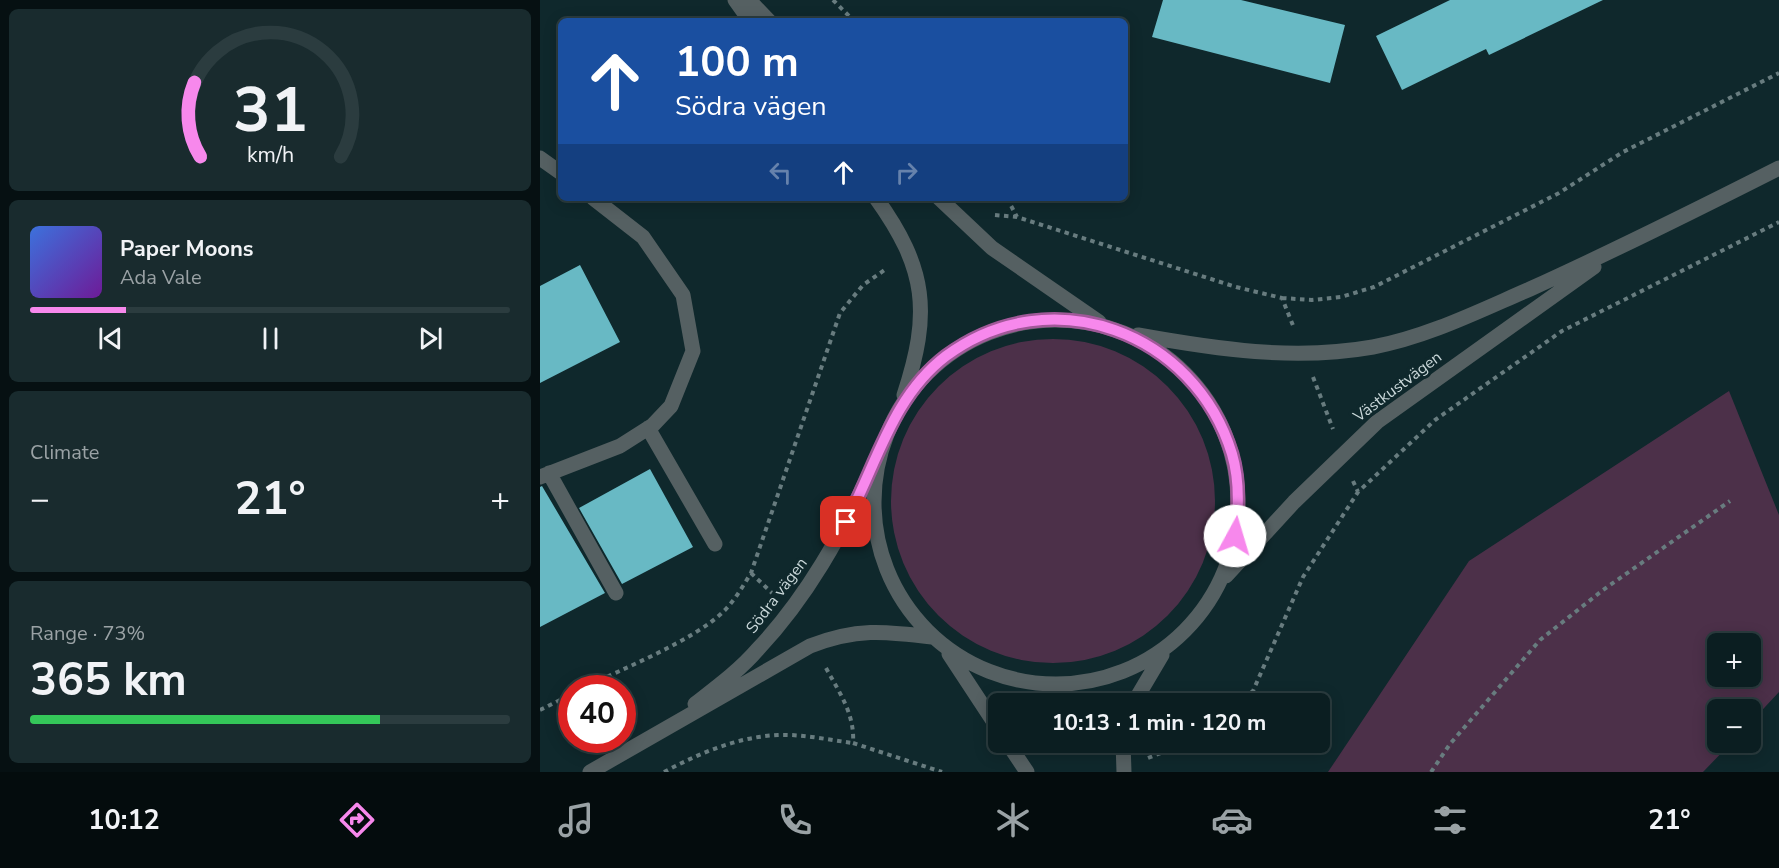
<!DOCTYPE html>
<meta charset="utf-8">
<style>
:root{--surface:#0b1e21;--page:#192b2e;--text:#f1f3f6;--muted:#9aa2a5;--line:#2b3c3f;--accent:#f788ec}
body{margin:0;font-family:"Nunito Sans",sans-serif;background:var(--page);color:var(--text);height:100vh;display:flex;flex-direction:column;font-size:22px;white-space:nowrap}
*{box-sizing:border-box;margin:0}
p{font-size:20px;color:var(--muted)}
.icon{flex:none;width:33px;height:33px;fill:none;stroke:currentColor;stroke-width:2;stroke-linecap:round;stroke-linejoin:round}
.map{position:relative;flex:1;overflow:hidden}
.side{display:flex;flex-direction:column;gap:9px;padding:9px;background:#061012;width:540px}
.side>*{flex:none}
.guide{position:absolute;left:18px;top:18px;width:570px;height:183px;border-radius:9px;box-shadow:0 3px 15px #0003,0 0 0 2px var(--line);background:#1a4fa0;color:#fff;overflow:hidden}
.tools{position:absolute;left:1167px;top:633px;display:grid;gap:12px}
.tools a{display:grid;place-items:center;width:54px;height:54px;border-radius:9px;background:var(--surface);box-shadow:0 3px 15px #0003,0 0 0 2px var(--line);font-size:30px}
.speed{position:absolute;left:18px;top:675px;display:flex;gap:12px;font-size:30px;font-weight:700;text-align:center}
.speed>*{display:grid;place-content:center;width:78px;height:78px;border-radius:50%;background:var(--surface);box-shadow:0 3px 15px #0003,0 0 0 2px var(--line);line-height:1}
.speed .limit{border:9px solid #d22;background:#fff;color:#111}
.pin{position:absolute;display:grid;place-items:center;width:51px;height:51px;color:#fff;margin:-26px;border-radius:12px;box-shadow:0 3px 9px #0006}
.me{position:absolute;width:66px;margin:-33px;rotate:6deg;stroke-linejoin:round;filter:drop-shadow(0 0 4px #0008)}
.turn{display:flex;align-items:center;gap:21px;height:126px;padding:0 18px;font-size:27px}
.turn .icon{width:78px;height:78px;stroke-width:2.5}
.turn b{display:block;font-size:42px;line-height:51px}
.lanes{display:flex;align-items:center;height:57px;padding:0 18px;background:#0003;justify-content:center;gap:30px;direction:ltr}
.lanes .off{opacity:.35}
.big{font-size:45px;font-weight:700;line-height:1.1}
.side .widget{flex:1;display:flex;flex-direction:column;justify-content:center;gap:9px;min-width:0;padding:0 21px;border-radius:9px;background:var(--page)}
.side .dial{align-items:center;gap:0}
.dial svg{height:156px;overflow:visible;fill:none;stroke:var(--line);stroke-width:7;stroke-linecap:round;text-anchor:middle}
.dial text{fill:var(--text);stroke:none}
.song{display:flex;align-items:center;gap:18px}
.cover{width:72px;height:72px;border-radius:9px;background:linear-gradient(135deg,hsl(220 70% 55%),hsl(280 70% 35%))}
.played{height:6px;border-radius:3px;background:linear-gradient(90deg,var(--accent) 20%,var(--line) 20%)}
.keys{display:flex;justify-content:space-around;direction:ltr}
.heat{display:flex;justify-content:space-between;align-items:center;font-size:33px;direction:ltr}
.charge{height:9px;border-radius:4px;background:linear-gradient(90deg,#34c759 73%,var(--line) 0)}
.trip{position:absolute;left:448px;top:693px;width:342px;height:60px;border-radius:9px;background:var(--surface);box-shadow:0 3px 15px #0003,0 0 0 2px var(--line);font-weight:700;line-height:60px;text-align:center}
.tabs{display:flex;height:96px;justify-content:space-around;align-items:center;background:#040c0d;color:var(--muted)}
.tabs .icon{width:42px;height:42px}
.tabs .active{color:var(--accent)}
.tabs b{font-size:27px;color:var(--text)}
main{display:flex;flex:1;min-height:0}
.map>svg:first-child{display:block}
</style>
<main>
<section class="side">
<div class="widget dial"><svg viewBox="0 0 100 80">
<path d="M14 69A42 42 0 1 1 86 69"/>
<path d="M14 69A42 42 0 0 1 11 31" stroke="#f788ec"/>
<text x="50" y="56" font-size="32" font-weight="700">31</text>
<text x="50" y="72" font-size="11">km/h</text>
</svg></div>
<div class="widget">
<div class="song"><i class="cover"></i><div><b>Paper Moons</b><p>Ada Vale</p></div></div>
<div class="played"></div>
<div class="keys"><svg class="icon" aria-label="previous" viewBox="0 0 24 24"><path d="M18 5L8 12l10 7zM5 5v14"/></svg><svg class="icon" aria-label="pause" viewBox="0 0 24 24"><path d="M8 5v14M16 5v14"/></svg><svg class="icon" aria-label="next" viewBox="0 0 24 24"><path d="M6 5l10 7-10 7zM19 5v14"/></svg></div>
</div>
<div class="widget"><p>Climate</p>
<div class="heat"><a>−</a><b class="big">21°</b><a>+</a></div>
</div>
<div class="widget"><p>Range · 73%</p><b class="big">365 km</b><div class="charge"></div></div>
</section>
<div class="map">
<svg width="1239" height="772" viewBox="0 0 1239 772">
<rect width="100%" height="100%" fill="#0f282c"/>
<!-- green -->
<path fill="#4c3049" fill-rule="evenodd" d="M351 501a162 162 0 1 1 324 0a162 162 0 1 1-324 0Z
M1189,391L1239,515V692L1211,722L1210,710H1178V742L1191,743L1163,772H788L929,561ZM1178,644H1210V676H1178Z"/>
<!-- building -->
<path fill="#68b9c4" d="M623,0H701L805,25L790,83L612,37Z
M910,0H1063L949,55L946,49L862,90L836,36Z
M40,265L80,342L0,383V286Z
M110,469L153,547L82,584L39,508Z
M2,486L65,593L0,627V487Z"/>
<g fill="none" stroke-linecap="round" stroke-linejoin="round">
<!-- path -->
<path stroke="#687c7f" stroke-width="4" stroke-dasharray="4.5 4.5" stroke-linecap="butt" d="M293,0L314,21
M467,198L477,217
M455,215L477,217L696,287L742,298L754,328
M742,298L772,300L801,297L834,287L1019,193L1083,152L1239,73
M773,377L793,429
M813,481L818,492
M211,573L232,593
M286,668C299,692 315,714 313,743L402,772
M43,688C82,669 155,640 184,611C195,600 203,586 211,573L300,313L323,285L346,269
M697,704L713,691L763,577L818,492L895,420L1022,331L1239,222
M0,710L32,694
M608,758L649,742
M124,772C160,753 197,737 238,735C263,734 289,740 313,743
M891,772L910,744L1000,640L1063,590L1190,501"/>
<!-- minor -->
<path stroke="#556062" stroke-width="15" d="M195,0L210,21
M209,0L229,21
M0,158L21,173
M336,198C387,269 391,313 364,395
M399,198L452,248L559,322
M334 502a182 182 0 1 1 364 0a182 182 0 1 1-364 0Z
M598,335C676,349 754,361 833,347C887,337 939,311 990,289C1074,251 1156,210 1239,168
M108,428L175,544
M9,473L76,593
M0,477L80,446L113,425L131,406L153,351L143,295L103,237L53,198
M686,576L754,502L837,422L1054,267
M409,654L459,730
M155,704C177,687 200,670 218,649C267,597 302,534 331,470
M593,704L622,655
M467,742L487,772
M583,742L584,772
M50,772L270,646C316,628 344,631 392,637"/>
</g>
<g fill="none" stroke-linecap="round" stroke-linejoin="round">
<defs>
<path id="route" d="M306,522C337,464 352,397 406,356C511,278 655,332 692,454C700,481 699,508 695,536"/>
</defs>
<!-- route casing -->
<use href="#route" stroke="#a15899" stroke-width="15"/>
<!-- route -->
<use href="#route" stroke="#f788ec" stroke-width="10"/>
</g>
<g text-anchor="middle" stroke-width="6" stroke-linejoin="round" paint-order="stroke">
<!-- street labels -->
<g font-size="16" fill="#cad8da" stroke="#0f282c">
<text transform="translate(857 386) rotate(-37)" y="6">Västkustvägen</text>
<text transform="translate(236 595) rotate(-53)" y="6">Södra vägen</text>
</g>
</g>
</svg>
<div class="tools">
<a>+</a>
<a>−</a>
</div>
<div class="speed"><div class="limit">40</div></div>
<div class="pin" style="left:306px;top:522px;background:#d93025"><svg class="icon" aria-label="arrive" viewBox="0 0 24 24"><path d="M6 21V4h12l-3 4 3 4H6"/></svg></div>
<svg class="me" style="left:695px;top:536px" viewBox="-20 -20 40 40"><circle r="19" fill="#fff"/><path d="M0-13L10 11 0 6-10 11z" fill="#f788ec"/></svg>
<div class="trip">10:13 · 1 min · 120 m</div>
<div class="guide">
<div class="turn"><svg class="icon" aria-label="ahead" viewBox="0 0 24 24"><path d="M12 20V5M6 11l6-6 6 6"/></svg><div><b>100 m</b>Södra vägen</div></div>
<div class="lanes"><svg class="icon off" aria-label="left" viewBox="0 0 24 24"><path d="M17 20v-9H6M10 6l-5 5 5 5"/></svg><svg class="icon" aria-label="ahead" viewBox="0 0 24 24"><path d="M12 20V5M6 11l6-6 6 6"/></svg><svg class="icon off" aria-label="right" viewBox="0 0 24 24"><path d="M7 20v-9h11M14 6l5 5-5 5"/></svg></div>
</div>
</div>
</main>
<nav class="tabs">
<b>10:12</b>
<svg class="icon active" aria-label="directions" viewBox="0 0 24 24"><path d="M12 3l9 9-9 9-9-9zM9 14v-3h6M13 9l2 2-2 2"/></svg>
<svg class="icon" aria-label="music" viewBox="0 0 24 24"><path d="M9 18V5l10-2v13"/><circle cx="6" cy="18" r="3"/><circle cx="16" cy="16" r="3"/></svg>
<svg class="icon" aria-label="phone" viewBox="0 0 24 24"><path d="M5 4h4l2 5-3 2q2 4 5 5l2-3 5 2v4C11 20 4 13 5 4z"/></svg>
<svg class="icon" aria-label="climate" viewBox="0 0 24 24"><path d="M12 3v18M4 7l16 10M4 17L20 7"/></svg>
<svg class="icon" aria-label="car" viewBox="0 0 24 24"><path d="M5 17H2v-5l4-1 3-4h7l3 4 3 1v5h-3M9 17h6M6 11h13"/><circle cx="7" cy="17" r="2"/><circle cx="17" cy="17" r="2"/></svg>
<svg class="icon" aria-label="filters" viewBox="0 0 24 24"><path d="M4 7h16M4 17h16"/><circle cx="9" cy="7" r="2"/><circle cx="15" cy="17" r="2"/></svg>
<b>21°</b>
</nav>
